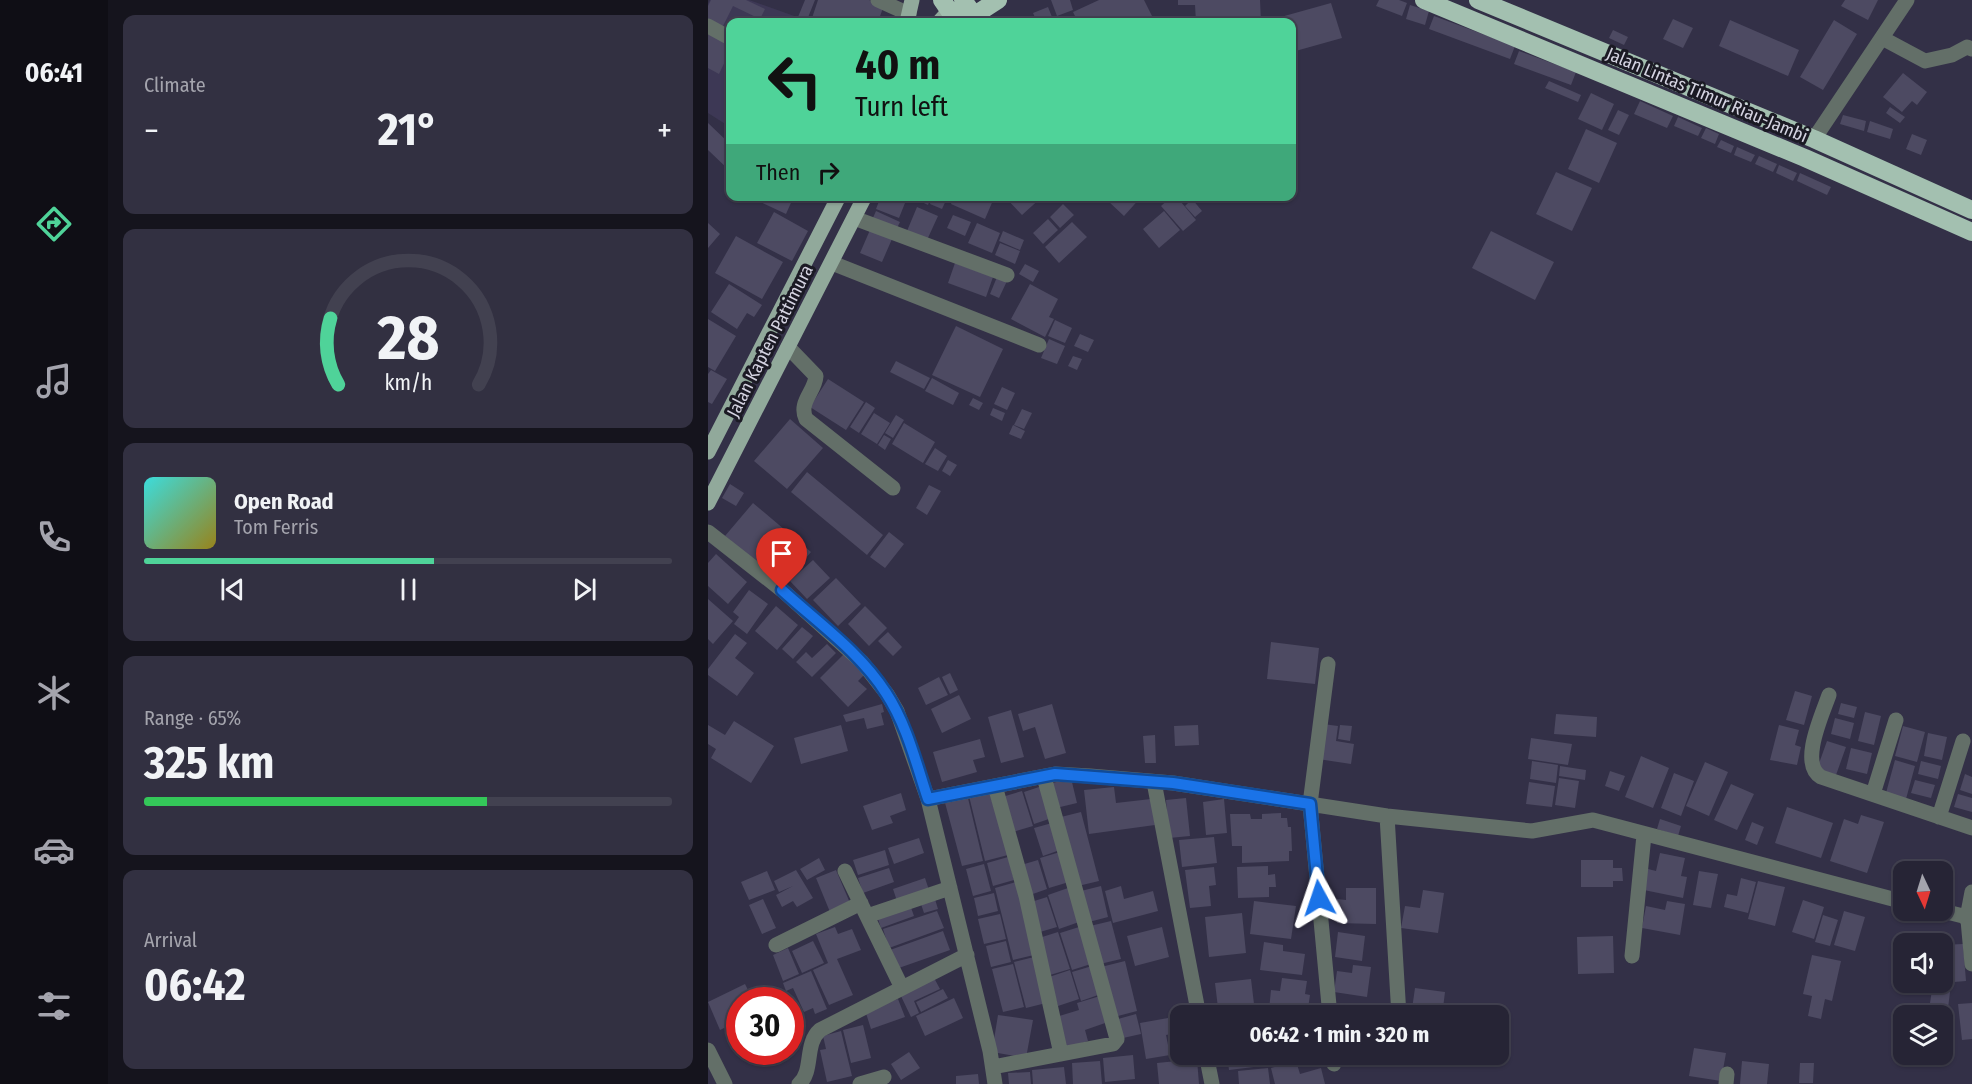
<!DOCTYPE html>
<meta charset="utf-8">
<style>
:root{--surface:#262435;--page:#323041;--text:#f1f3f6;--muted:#a4a4ad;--line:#424150;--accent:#4fd399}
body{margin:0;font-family:"Fira Sans Condensed",sans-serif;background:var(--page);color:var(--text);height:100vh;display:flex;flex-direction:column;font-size:22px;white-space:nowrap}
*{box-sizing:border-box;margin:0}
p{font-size:20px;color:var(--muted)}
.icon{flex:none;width:33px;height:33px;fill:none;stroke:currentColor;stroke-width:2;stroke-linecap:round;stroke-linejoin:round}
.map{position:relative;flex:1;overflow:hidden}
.side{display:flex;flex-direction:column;gap:15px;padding:15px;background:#15141d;width:600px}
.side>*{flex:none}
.top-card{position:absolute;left:18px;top:18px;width:570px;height:183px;border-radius:12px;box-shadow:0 2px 4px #0004,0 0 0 2px var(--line);background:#4fd399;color:#111;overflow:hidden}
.needle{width:39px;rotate:176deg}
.tools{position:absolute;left:1185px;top:861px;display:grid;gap:12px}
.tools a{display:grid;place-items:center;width:60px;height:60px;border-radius:12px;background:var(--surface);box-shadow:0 2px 4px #0004,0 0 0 2px var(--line);font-size:30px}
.speed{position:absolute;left:18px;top:987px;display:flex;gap:12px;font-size:30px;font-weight:700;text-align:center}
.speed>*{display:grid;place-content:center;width:78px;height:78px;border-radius:50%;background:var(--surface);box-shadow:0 2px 4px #0004,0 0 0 2px var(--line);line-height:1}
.speed .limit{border:9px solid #d22;background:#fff;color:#111}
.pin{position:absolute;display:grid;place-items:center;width:51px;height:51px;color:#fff;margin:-62px -26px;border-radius:50% 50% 50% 0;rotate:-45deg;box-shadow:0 0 6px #0007}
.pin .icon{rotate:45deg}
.me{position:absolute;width:66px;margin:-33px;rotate:355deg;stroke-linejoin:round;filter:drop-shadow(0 0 4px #0008)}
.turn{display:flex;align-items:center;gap:21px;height:126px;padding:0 30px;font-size:27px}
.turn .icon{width:78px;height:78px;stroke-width:2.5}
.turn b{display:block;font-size:42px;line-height:51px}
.then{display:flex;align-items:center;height:57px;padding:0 30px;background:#0003;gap:12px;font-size:22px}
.big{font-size:45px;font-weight:700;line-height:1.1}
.side .widget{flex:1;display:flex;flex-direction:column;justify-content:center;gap:9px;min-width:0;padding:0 21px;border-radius:12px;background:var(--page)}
.side .dial{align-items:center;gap:0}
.dial svg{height:156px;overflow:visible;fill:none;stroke:var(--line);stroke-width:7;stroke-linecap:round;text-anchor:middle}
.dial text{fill:var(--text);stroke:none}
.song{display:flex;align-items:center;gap:18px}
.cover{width:72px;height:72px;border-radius:9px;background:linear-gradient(135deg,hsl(180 70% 55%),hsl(50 70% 35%))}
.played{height:6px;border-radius:3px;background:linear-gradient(90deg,var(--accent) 55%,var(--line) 55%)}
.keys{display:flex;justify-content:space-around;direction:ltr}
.heat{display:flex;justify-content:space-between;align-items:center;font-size:33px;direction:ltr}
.charge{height:9px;border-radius:4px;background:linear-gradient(90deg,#34c759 65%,var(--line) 0)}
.trip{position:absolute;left:462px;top:1005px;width:339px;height:60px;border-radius:12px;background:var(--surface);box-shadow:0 2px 4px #0004,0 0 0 2px var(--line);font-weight:700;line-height:60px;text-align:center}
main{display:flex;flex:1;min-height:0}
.tabs{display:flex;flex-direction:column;width:108px;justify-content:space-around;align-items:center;background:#0f0e15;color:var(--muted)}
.tabs .icon{width:42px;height:42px}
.tabs .current{color:var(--accent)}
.tabs b{font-size:27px;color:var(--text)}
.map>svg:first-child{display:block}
</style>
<main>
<nav class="tabs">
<b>06:41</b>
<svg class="icon current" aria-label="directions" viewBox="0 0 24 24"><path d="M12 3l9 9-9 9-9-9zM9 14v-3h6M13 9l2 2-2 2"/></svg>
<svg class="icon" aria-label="music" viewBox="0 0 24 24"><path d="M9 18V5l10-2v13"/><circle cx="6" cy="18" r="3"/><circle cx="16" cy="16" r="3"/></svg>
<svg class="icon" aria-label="phone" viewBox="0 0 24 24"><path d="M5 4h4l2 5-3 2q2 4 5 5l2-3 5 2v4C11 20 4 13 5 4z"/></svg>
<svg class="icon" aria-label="climate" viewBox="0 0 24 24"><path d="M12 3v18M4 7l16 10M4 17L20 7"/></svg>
<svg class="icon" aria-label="car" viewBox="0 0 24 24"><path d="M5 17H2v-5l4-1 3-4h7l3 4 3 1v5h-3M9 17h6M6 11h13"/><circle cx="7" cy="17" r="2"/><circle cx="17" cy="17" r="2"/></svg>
<svg class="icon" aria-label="filters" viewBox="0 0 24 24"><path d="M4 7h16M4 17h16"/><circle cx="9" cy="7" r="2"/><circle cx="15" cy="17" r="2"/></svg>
</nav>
<section class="side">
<div class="widget"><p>Climate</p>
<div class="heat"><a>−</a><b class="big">21°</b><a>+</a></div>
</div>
<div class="widget dial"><svg viewBox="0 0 100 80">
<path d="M14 69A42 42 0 1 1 86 69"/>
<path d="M14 69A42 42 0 0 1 10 35" stroke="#4fd399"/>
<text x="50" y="56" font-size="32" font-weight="700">28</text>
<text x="50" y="72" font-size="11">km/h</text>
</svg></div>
<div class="widget">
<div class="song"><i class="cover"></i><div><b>Open Road</b><p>Tom Ferris</p></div></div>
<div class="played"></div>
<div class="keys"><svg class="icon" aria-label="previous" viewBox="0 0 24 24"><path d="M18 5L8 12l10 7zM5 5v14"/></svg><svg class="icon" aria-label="pause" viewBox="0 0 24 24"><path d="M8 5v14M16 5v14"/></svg><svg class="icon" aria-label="next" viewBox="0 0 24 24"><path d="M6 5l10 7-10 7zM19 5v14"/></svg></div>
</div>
<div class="widget"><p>Range · 65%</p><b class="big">325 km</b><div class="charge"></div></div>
<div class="widget"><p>Arrival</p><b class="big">06:42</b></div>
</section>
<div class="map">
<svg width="1264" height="1084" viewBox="0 0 1264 1084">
<rect width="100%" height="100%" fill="#333047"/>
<!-- built -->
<path fill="#3d3855" d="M2,0H41L103,22H22V127L0,113V4Z"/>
<!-- building -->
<path fill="#4d4a62" d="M3,0H38L57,9L52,19L25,6L15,26L0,19V6Z
M97,0H107L99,20L90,17Z
M110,0H161L176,5L170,22H106L103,21Z
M343,0H362L365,10L349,16Z
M391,0H436L447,22H370L365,12Z
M470,0H552L553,22H488L487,5H470Z
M671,0H691L699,3L694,16L668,6Z
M1137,0H1170L1160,20L1133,6Z
M623,3L634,38L584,52V22H563L562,20Z
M702,5L721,11L717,25L698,19Z
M340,7L346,22H329L325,13Z
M726,16L807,46L802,59L721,29Z
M965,19L985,28L975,48L955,39Z
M1022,20L1091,50L1080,76L1011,46Z
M1126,20L1149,34L1115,90L1092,77Z
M905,30L920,37L916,45L901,38Z
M0,34L22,43V51L11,74L0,68Z
M811,51L868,72L863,85L806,64Z
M1195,73L1219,92L1209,105L1204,101L1194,112L1175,97Z
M841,81L873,95L870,102L837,88Z
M883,93L906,104L894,130L870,119Z
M932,101L965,116L959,128L926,114Z
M1182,107L1197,117L1192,123L1178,113Z
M910,110L921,115L911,135L900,130Z
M1135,115L1158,121L1156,131L1132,124Z
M970,117L994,128L990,136L966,126Z
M1162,121L1185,129L1182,139L1159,132Z
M0,123L22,144V171L0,150Z
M998,128L1011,134L1007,144L993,138Z
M878,129L909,143L891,183L860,169Z
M1204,134L1219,140L1213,155L1198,149Z
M1013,140L1026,146L1023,153L1009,147Z
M1029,147L1047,155L1043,162L1026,155Z
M1051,156L1069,164L1065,172L1047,164Z
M1071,165L1089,173L1085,181L1068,173Z
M848,172L884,188L864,231L828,214Z
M1092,173L1123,187L1119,195L1089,181Z
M40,196H86L78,214Z
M173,196H195L199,198L191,218L168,209Z
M201,196H223L220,205Z
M225,196H240L234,209L222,204Z
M246,196H283L286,198L277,219L243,204Z
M296,196H335L314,215Z
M404,196H434L416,216L400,201Z
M464,196H468L488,220L475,231L453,206Z
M484,199L494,211L487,217L477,206Z
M355,204L366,215L352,228L342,217Z
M209,207L230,216L219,240L199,231Z
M168,211L192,222L188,230L164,220Z
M456,211L472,230L451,248L435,229Z
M66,212L100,231L84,261L49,243Z
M245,215L263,222L257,236L239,228Z
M340,219L350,230L335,244L325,233Z
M364,222L379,237L351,263L337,247Z
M0,223L12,234L0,248Z
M269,223L292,233L284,253L260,243Z
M162,230L184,239L174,262L152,253Z
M295,231L316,240L312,250L291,241Z
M783,231L846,262L827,300L764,268Z
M28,236L75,262L54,299L7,273Z
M292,243L312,251L307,264L287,255Z
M247,263L285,277L278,297L240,283Z
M317,264L331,271L325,282L311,274Z
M289,277L299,281L291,298L282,294Z
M21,284L54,305L46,317L39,313L29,329L3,312Z
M322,284L350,299L341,317L346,319L337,337L303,319Z
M0,319L28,336L7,371L0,367Z
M347,320L364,328L357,343L340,336Z
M248,326L295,349L272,397L224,375Z
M372,334L386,340L380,352L366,346Z
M341,339L357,346L349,364L333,358Z
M365,356L374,359L369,370L360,366Z
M188,361L222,378L216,389L182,372Z
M3,370L19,379L4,404L0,402V374Z
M224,378L251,393L245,405L217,391Z
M120,379L156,402L138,430L102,407Z
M294,387L307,393L299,410L286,404Z
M265,398L275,403L271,410L261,405Z
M158,402L167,408L151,433L142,427Z
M285,408L297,413L294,421L282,415Z
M314,409L324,413L316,429L306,425Z
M166,413L182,423L169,444L153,434Z
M188,415L196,420L185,438L177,433Z
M82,419L115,448L79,489L46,461Z
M196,423L227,442L215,463L184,444Z
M305,425L317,431L313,439L301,434Z
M176,435L183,439L177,450L170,445Z
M227,448L239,456L230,471L217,464Z
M240,460L249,465L242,476L234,471Z
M99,472L175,535L159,555L83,492Z
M22,484L36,493L28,506L14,498Z
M221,485L233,491L219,515L208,508Z
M45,503L103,552L75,585L17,536Z
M181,532L196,544L177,568L162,557Z
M8,554L39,582L20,604L0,586V563Z
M105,560L122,578L99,599L82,581Z
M128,578L153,604L130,626L105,600Z
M41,590L60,604L39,634L26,624L31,617L25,612Z
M0,599L25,621L5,644L0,639Z
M68,606L90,625L69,650L47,631Z
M157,606L179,628L161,646L140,624Z
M94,627L105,636L85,659L74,649Z
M180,632L194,647L185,656L170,641Z
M27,634L39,643L27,658L46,673L29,696L0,675V669Z
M563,642L611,648L607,684L559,679Z
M119,644L128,653L104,677L88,662L98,652L104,658Z
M138,652L158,673L150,681L159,689L140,707L112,678Z
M242,673L250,690L242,694L234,677Z
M231,677L240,695L218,705L210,688Z
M1087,691L1104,696L1096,725L1078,720Z
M251,695L263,719L234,733L223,709Z
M1133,703L1149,707L1146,718L1130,714Z
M174,704L176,712L173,713L176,725L159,729L156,718L138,722L135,715Z
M344,704L358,753L337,759L327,727L315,731L310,714Z
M303,710L316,757L293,763L280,717Z
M1157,712L1173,716L1166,745L1150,741Z
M848,714L889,717L888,737L846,734Z
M1127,718L1146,723L1142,739L1123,734Z
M26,721L66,746L43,783L3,758L8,749L0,744V725L17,735Z
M615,724L630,726L628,741L646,744L643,764L610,759Z
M133,725L140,751L93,764L86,738Z
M490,725L491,745L467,746L466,726Z
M632,725L644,726L642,741L630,739Z
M1071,725L1091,730L1087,745L1093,747L1089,765L1062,760Z
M1195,726L1217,732L1209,762L1187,756Z
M1220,733L1239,737L1234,760L1216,756Z
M447,735L448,763H437L435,736Z
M823,738L864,744L860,765L820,759Z
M272,739L277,757L265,760L269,772L234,782L225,752Z
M1119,741L1138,747L1128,775L1109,769Z
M1143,748L1164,753L1159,774L1138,769Z
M933,756L961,768L945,808L917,797Z
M1187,760L1207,766L1198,799L1178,793Z
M824,761L850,765L848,783L822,779Z
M1213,761L1233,766L1230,779L1210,774Z
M997,762L1020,772L1001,816L978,806Z
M852,766L878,770L877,780L851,776Z
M902,771L917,776L911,791L897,786Z
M966,773L986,781L973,816L953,808Z
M1257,774L1264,777V794L1252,790Z
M363,778L369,803L348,808L341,784Z
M851,778L871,781L867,808L847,805Z
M1207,780L1227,785L1223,798L1203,793Z
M821,782L847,786L844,807L818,804Z
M1023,784L1046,794L1029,830L1006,820Z
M334,786L344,818L326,824L316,792Z
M406,787L408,803L443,799L447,825L381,834L376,790Z
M281,791L300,855L277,861L261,796Z
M314,791L325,826L305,832L294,797Z
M193,793L198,810L182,816L185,823L164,830L155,806Z
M259,794L275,861L254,866L236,799Z
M1250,794L1264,798V812L1246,807Z
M478,798L482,836L461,838L458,800Z
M516,799L519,833L498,835L495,802Z
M1079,807L1125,823L1113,858L1067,843Z
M373,812L391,881L370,886L353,817Z
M573,813V818H579L580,827H583L584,851H581V861L534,863V846H524L522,814H542L543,819H554V814Z
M1153,815L1176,822L1159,873L1122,861L1136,819L1150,824Z
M952,819L973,826L970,836L949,829Z
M1044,822L1056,827L1049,845L1037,840Z
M344,823L352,850L335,856L326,828Z
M506,837L509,863L474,867L471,840Z
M211,838L216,853L186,864L180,848Z
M177,850L181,865L150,875L145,860Z
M352,852L361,882L341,888L332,858Z
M952,853L977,858L973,876L979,877L975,898L931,889L936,868L948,871Z
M300,857L306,880L285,886L279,863Z
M111,858L117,870L99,880L92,869Z
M330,860L339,889L322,895L313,865Z
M873,860H905V868H914L915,881H905V887H873Z
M276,864L283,891L265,896L258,869Z
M560,866V875L567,874L568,887H561V897L530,898L529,867Z
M506,867L508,885L501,886L503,906L482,908L477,870Z
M181,868L186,882L155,893L150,878Z
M88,870L105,898L89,907L85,901L74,907L68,895L85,886L71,892L66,881Z
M128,870L142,903L122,912L108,878Z
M59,871L67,890L41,900L33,882Z
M991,871L1010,874L1003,908L985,905Z
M217,878L221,890L189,901L185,889Z
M1033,878L1048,882L1040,913L1016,907L1019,894L1029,896Z
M1050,881L1077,887L1067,926L1040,919Z
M308,882L326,955L305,960L287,888Z
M393,886L400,917L381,922L373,891Z
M413,886L416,899L445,891L450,911L405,923L397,891Z
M360,888L371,922L351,929L340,895Z
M638,888H668V924L629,923V899L638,900Z
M715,890L736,893L730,933L693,928L697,906L712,908Z
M286,893L290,911L270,916L266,898Z
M226,896L230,909L216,913L212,901Z
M339,897L349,927L332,932L323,902Z
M55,899L68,928L54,934L41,905Z
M1095,900L1116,907L1106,939L1084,932Z
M546,901L588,906L583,939L542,934Z
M959,901L977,904L972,935L934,928L938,906L957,910Z
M201,902L206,916L173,928L168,913Z
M229,911L236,928L181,948L175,929Z
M1136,911L1157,917L1147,951L1126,945Z
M534,913L538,953L501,957L497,917Z
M292,914L298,939L276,944L270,919Z
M1115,915L1130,920L1122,946L1107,942Z
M403,921L413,959L392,964L382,926Z
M127,927L130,934L144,929L153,950L129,959L145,995L121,1005L105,970L120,963L108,934Z
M371,927L383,964L364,970L352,933Z
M454,927L461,957L427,966L419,936Z
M235,931L242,950L188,969L182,950Z
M350,932L362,969L342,975L331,938Z
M630,932L657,936L654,961L627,957Z
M905,936L906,973L870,974L869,937Z
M105,941L116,963L94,973L84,951Z
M298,941L303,962L283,967L278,946Z
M556,942L575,945V951L597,954L594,975L552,970Z
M1255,944L1258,981L1234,983V945Z
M80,948L91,974L75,981L65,955Z
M1104,955L1133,961L1124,1001L1117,999L1113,1019L1100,1016L1104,996L1095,994Z
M326,957L338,1003L318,1008L306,962Z
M417,961L429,1011L406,1017L393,967Z
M305,964L316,1007L295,1012L284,969Z
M645,965L663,967L659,997L626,992L629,971L644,973Z
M384,966L393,994L373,1001L364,972Z
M362,970L371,999L350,1006L341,977Z
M103,971L119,1009L107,1014L105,1008L96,1012L85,988L78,991L75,983Z
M225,976L232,989L206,1001L211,1013L203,1017L191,992Z
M574,978L599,981L597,994L602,995L599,1015L561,1010L563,990L572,991Z
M543,979L546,1004L510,1008L507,983Z
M37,984L45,1000H32V1020L12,1030L0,1002Z
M707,988L737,992L734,1016H703Z
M235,989L240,998L213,1012L208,1002Z
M1224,990L1242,992L1237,1033H1234V1016H1220Z
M392,996L400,1022L377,1030L380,1041L358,1048L348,1017L371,1010L369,1003Z
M246,998L255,1018L217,1036L208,1016Z
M190,999L197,1017L163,1029L157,1010Z
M1264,1003V1039L1254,1040L1250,1004Z
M641,1007L679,1011V1016H640Z
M428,1014L433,1034L415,1038L410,1019Z
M290,1015L325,1020L318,1058L284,1052Z
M460,1018L463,1034L458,1035L462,1055L438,1059L432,1023Z
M796,1021L798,1041L790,1042V1022Z
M155,1025L163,1058L143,1063L135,1030Z
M133,1031L144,1076L119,1082L112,1050L118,1049L115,1036Z
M986,1048L1018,1053L1013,1081L981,1076Z
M201,1052L212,1068L193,1080L183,1064Z
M519,1054H553L554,1066L521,1070Z
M425,1055L427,1079L397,1082L395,1058Z
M489,1059L491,1084H451L449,1063Z
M392,1061L394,1084H365L364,1063Z
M588,1061L592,1074L613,1068L617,1084H567L563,1068Z
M1034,1061L1061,1064L1059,1084H1032Z
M1092,1063H1106L1105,1083H1091Z
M356,1067L358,1084H325L324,1070Z
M560,1068L562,1084H531L530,1071Z
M322,1072L323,1084H301L300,1073Z
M270,1074L271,1084H248V1076Z"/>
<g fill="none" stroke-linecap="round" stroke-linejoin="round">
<!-- minor -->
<path stroke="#636f68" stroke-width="15" d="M170,0L201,14
M0,26L22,38
M1174,38L1217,61L1244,55L1259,47L1264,49
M1106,139L1199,0
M146,218L299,275
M124,263L331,345
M80,347L108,376C107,392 90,402 98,419L185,488
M0,532L74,590L154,662L179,694L189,711L220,799L282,1051L287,1084
M620,664L602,804L622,1016
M1121,695C1114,715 1091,764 1113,777L1264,828
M446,782L491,1016
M287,786L318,896L353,1054
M1165,794L1188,720
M220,799L347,774L382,776L465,783L679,816L824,831L885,820L1196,902
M679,816L691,1016
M1231,817L1255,741
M137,871L194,988
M1231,910L1255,916L1260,920L1264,964
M159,916L242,888
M1259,918L1264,892
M68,945L153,903
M924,956L936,835
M0,1050L17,1084
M498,1054L504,1084
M625,1054L626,1064
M285,1067L405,1044L409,1039L336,777
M91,1084C106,1071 96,1044 112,1030L259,955
M152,1084L176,1077
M1018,1084L1019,1074"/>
<!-- major -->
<path stroke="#91a99b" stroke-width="15" d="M199,22L204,0
M231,22L241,11
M0,452L131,196
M0,503L157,196"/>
<!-- highway -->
<path stroke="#a3c0b0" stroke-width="18" d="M234,0L249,22
M255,0L266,15
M716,0L1097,158L1264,232
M770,0L1106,139L1264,210
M256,22L290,0"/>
</g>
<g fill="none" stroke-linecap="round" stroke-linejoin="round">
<defs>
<path id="route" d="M74,590C109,622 152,652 178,693C199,725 208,763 220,799L347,774L465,783L602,804L611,898"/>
</defs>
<!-- route casing -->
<use href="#route" stroke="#114b97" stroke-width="15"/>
<!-- route -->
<use href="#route" stroke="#1a73e8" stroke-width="10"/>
</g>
<g text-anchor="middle" stroke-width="6" stroke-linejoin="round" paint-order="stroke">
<!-- street labels -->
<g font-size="18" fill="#d4d3e1" stroke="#1b1a24">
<text transform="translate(999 95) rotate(23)" y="6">Jalan Lintas Timur Riau-Jambi</text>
<text transform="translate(62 341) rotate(-63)" y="6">Jalan Kapten Pattimura</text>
</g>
</g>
</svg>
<div class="tools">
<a><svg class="needle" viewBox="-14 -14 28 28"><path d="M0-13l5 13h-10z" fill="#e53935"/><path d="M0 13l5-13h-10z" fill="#a4a4ad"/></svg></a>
<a><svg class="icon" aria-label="sound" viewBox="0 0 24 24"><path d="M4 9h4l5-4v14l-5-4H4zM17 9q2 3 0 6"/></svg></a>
<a><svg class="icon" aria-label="layers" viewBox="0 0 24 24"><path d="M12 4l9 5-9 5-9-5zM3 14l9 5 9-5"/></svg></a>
</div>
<div class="speed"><div class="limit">30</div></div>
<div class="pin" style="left:74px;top:590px;background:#d93025"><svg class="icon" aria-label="arrive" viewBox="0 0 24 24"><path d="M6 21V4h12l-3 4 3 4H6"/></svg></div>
<svg class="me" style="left:611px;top:898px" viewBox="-20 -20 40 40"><path d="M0-17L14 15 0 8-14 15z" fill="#1a73e8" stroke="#fff" stroke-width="4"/></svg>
<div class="trip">06:42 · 1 min · 320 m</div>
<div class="top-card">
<div class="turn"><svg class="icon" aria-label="left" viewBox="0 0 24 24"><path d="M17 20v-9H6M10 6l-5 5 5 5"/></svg><div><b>40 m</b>Turn left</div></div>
<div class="then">Then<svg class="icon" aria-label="right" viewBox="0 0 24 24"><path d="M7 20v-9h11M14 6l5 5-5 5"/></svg></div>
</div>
</div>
</main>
